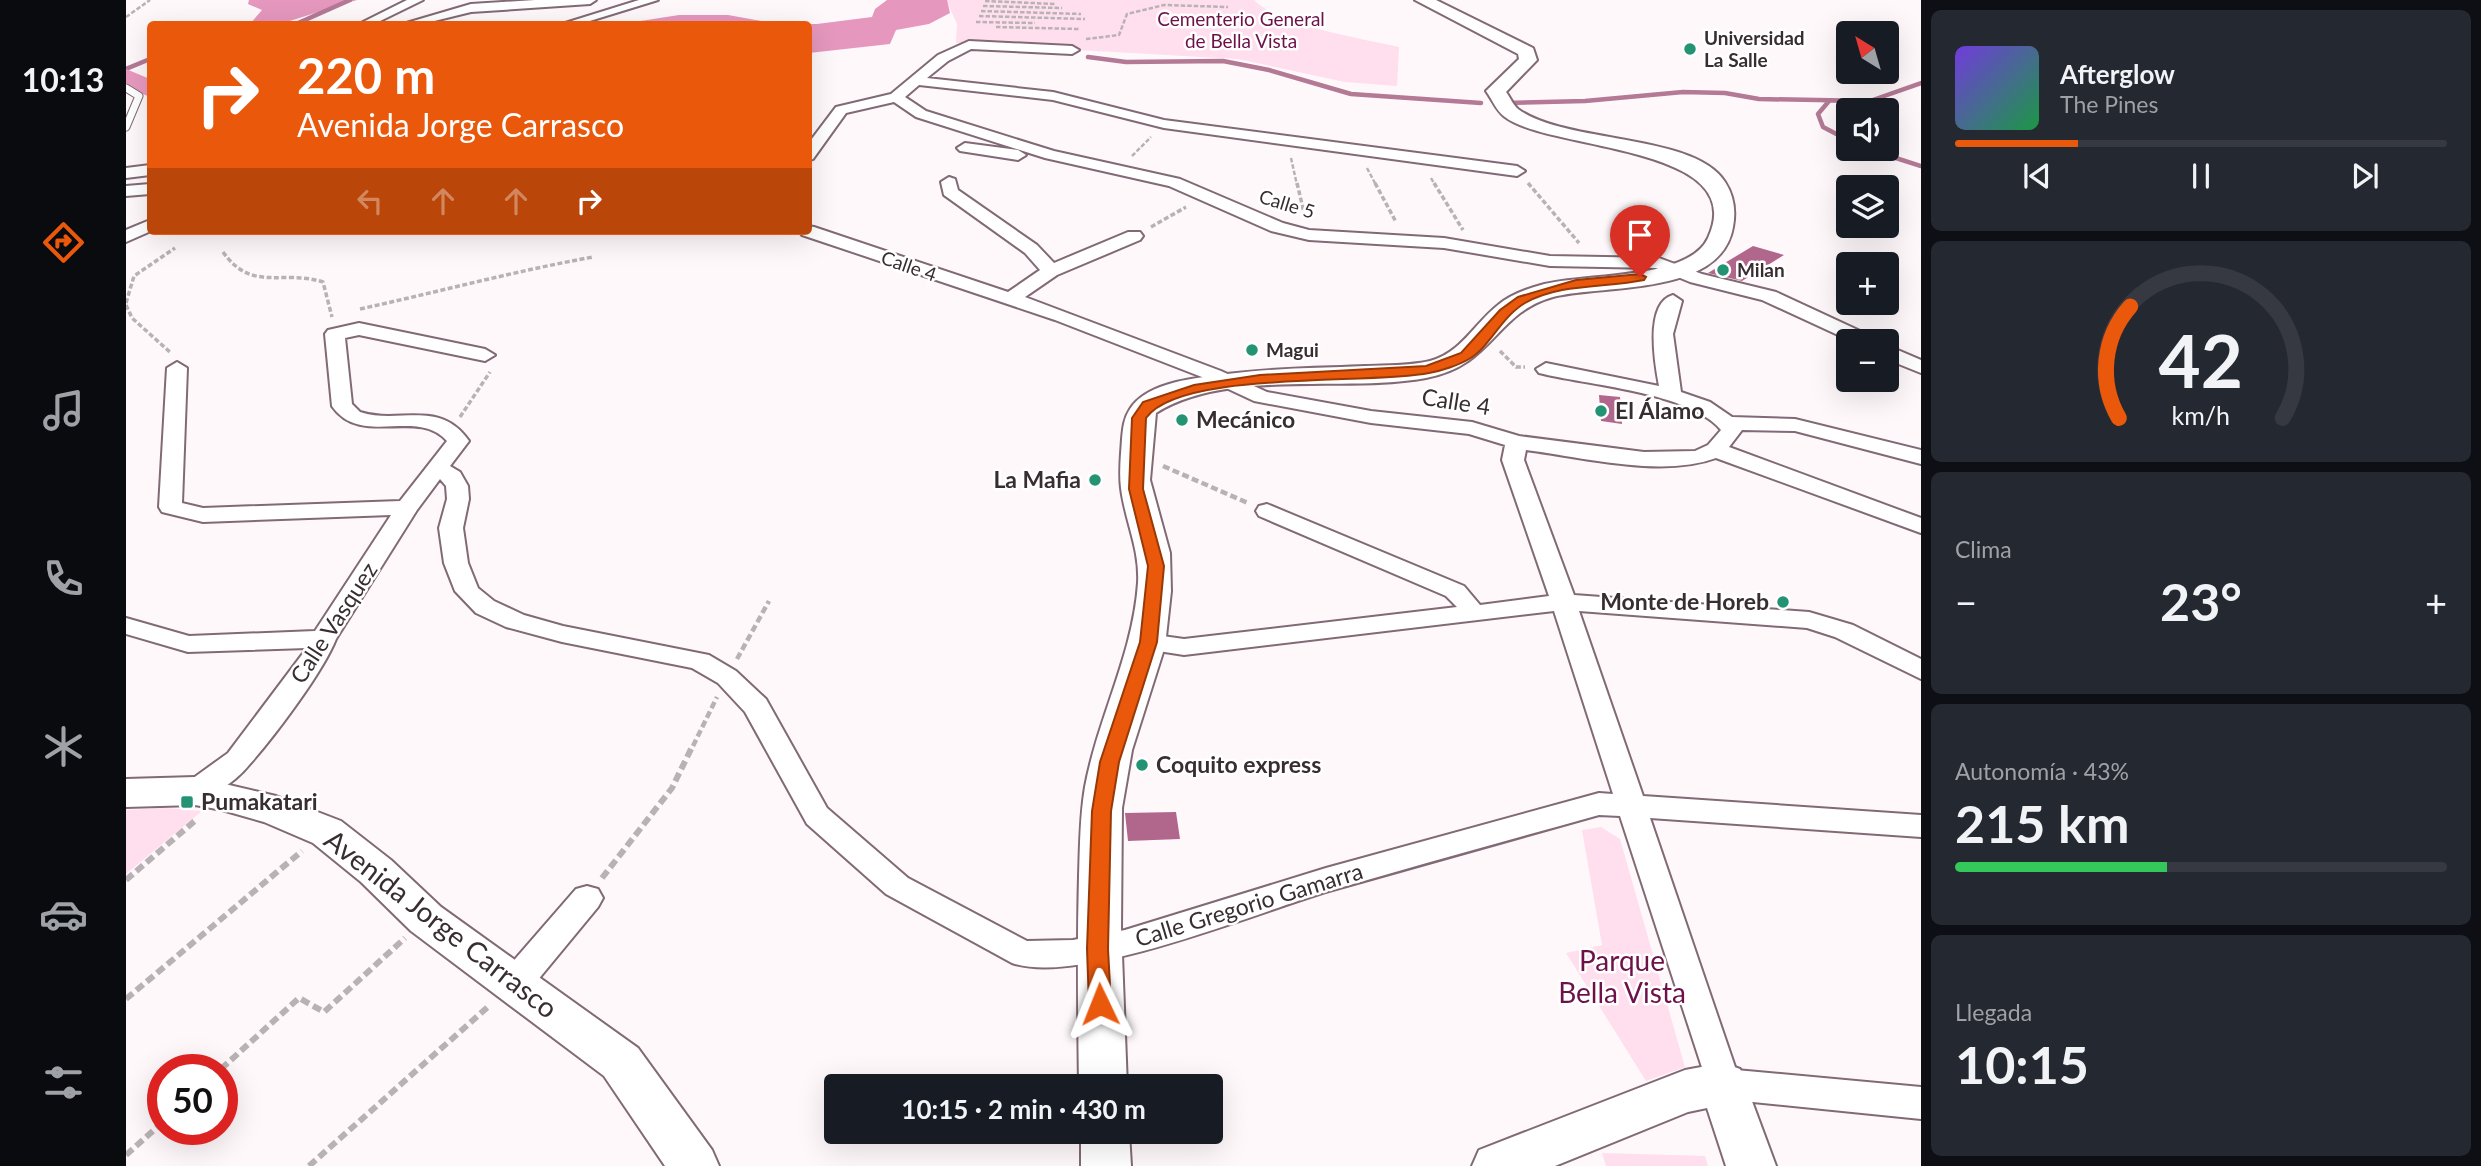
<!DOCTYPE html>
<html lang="es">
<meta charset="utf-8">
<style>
:root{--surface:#171b24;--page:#242831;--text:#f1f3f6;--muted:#9ea1a6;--line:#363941;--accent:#ea580c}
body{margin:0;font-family:Lato,sans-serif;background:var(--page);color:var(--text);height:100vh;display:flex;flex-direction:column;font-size:26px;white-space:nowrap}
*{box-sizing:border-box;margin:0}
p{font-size:23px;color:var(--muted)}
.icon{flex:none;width:38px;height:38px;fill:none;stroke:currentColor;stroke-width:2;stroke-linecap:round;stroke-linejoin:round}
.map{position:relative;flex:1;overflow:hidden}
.drawer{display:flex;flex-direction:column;gap:10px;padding:10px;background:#0d0f14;width:560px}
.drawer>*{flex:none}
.hud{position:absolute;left:21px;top:21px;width:665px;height:214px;border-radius:7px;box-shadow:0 7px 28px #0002;background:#ea580c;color:#fff;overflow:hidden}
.needle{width:46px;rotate:323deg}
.fabs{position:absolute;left:1710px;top:21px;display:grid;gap:14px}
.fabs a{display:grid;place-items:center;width:63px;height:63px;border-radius:7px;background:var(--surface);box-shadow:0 7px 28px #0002;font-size:35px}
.speed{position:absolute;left:21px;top:1054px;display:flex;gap:14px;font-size:35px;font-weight:700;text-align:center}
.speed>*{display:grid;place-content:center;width:91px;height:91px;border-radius:50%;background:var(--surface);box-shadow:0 7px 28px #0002;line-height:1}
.speed .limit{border:10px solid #d22;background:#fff;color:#111}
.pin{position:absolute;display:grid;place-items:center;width:60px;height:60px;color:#fff;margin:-72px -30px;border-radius:50% 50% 50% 0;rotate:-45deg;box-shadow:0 0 7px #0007}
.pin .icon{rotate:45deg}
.me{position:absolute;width:77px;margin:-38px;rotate:358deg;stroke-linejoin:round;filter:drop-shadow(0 0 5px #0008)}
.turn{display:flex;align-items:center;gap:24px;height:147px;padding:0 35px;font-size:32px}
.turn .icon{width:91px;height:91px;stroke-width:2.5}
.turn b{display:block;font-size:49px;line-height:60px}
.lanes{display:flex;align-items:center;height:66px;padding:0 35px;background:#0003;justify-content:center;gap:35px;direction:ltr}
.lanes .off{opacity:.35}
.big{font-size:52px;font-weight:700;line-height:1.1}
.drawer .tile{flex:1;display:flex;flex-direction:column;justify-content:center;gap:10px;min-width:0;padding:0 24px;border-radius:10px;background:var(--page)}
.drawer .dial{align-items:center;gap:0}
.dial svg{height:182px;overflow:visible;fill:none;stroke:var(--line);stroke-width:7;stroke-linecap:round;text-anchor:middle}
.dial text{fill:var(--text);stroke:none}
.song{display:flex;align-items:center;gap:21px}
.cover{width:84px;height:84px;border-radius:10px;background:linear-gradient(135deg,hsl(260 70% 55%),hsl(140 70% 35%))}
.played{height:7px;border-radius:4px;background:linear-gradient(90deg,var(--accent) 25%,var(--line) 25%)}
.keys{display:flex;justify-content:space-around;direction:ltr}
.heat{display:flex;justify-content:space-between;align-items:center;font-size:38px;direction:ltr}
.charge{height:10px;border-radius:5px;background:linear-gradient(90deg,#34c759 43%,var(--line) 0)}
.trip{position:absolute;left:698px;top:1074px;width:399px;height:70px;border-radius:7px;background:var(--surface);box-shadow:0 7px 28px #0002;font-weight:700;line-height:70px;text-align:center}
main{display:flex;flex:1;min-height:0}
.tab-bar{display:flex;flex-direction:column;width:126px;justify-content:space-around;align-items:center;background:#090b0e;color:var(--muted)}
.tab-bar .icon{width:49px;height:49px}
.tab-bar .on{color:var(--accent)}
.tab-bar b{font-size:32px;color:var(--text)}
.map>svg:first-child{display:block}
</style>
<main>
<nav class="tab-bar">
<b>10:13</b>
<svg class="icon on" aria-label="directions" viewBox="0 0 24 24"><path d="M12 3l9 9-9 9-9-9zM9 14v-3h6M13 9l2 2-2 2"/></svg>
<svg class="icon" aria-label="music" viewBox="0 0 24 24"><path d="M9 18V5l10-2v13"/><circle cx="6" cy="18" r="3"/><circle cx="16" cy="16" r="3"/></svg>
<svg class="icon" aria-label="phone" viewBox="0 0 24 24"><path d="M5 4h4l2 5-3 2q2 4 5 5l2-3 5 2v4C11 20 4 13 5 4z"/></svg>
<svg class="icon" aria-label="climate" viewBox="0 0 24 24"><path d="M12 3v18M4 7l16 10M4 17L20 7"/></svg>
<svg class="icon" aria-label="car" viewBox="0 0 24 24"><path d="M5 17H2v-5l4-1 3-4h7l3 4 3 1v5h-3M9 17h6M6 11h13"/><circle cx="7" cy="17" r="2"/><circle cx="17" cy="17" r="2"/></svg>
<svg class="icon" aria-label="filters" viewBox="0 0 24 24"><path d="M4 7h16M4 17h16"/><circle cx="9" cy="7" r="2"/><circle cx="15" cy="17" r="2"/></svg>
</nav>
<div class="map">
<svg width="1795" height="1166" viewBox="0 0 1795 1166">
<rect width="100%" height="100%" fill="#fef8fb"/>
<!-- green -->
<path fill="#ffdeed" d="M820,0H1128C1151,25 1238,39 1273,47L1271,86L1219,82L1112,59L830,43L831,24Z
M40,808L76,811L0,874V810Z
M1475,827L1494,839L1559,1067L1520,1081L1440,953L1476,945L1456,830Z
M1476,1153L1579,1156L1582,1166H1480Z"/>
<!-- forest -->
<path fill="#e597bd" d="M123,0H231L154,24H124L136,10L122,4Z
M761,0H821L824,13L803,24L770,30L764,44L683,53L682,24H495L553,15H602L651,24H691L746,17L749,9Z"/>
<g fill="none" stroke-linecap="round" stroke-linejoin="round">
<!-- stream -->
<path stroke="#b37995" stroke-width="4.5" d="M170,24L224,0
M962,57L1000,62L1097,61L1143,70L1225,94L1355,103
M0,69L24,59
M1703,101L1692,114L1697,127L1722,140
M1379,103L1459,101L1557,92L1599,93L1633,99L1744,101L1795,83
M1742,149L1795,166"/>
<!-- river -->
<path fill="#e899bf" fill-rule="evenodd" d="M0,69L24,79V97L0,87Z"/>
</g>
<!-- building -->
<path fill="#b1678c" d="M1627,246L1658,255L1616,281L1582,273Z
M1473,395L1494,397L1496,424L1475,421Z
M1050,812L1054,839L1002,841L999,813Z"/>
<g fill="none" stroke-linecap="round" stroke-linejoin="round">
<defs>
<path id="lane" d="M0,88L13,96L0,127"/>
<path id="street" d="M281,0H297L248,24H233Z
M409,0H470L464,4L345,12L296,24H277L345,4Z
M513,0H532L454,24H436Z
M843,41L946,46L953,50L946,54L845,49L822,61L801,78L927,92L1038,120L1391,166L1399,171L1391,176L1038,128L927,100L793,85L779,97L800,111L928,151L1054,179L1157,223L1183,230L1318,238L1424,256L1533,258L1576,274L1650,292L1747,337L1750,341H1725L1636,300L1564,282L1530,268L1424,266L1318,248L1183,240L1145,231L1043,186L919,158L790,117L768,102L720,113L687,159L682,161V144L710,107L765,94L812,55Z
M839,143L892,150L900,155L892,160L834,151L831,148Z
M24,165V175L0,178V168Z
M823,177L829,179L832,190L911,245L928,263L1002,232H1014L1017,236L1014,240L931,275L899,297L1095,371L1141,392L1245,411L1346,422L1393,436L1518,452L1569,451L1582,445L1595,430C1564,392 1460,385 1413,373L1410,369L1420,363L1533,386C1529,365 1518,303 1547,295L1556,301L1547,334L1555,392L1584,402L1606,417L1669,419L1795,450V464L1669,431L1616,430L1603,447L1795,518V533L1590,458C1537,478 1455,457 1400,450L1398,460L1448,595L1683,612L1727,625L1795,659V679L1709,637L1681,628L1453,611L1517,796L1795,815V837L1524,818L1610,1070L1795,1087V1119L1597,1099L1585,1095L1494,816L1473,815C1383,840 1293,865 1203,891C1129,913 954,986 886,963L760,894L681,824L619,712L592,683L566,668L436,642L380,627L350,613L329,591L318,563L313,528L321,499L320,486L314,479L291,510L210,639C197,672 148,737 123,765C110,781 79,805 59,798L55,791L59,784L102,753L181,648L62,652L0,634V618L63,636L189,631L265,515L77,522L36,512L33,507L41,368L51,362L61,368L56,503L77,508L274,501L321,441C291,407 235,448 206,406L199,334L202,330L233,323L359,349L369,355L359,361L233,335L219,338L226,404L234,412C273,425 313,398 343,441L324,466L334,472L342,486L343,499L337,528L342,563L352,588L368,601L398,615L437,626L583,655L610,671L640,699L701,808L782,878L901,941L947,940L999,930L1200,868L1473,793L1487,794L1428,611L1058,655L1013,648L1009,642L1013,636L1022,634L1058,639L1331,607L1320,596L1133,516L1130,511L1133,506L1141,504L1338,586L1354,605L1423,596L1376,460L1379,445L1343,434L1245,423L1128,401L1081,379L929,320L676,235L673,231H682V226L688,227L882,292L914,270L899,253L818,195L815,182Z
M24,184V194L0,196V186Z
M24,220L25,231L0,242V230Z
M1760,345L1795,360V373L1760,359Z
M461,886L472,889L477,898L472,907L401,993L389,997L377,993L373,983L377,973L450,889Z"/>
<path id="secondary" d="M1289,0H1310L1407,48L1411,60L1380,92C1384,97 1387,105 1392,109C1439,144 1569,133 1599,182C1608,196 1610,211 1607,227C1595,297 1478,284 1427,297C1369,313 1367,366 1300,378C1219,393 1101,368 1030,413L1024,480L1044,553L1045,591L1039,646L1006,750L996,808L995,928L1001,1087H953C952,1016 951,946 953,876C954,846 954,816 959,787C972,717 1007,655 1012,583C1014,549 999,521 995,488C993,472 995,456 996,439C997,428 998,418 1004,409C1022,381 1072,378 1101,374C1147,368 1193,368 1239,366C1260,365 1283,366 1304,361C1335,353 1348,324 1372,305C1384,295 1400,289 1415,285C1457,273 1562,281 1582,238C1626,144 1422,151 1379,117C1371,112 1366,99 1360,91L1393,59L1392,54Z
M69,777L150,796L215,821L265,860L315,907L512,1048L586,1150L593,1166H539L478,1076L285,931L235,882L187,843L138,822L96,810L69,805L0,807V779Z
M1597,1063L1614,1069L1650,1166H1600L1581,1108L1562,1112L1429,1166H1346L1353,1150L1559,1070Z
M955,1132H1003L1005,1166H955Z"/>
</defs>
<!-- lane casing -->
<use href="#lane" stroke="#816a75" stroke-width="9"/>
<!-- street casing -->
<use href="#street" stroke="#816a75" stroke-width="4"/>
<!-- secondary casing -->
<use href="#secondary" stroke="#816a75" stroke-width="4"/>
<!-- path-far3 -->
<path stroke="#b9b2b5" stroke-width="2.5" stroke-dasharray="4.5 2" stroke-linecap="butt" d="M859,1L930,4
M857,6L936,8
M855,11L955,14
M853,16L959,19
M0,17L24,0
M850,22L909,23
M870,27L953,29
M960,39L993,35L1001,14L1038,5L1102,7
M1006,156L1025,137
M1165,158L1171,185
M1241,168L1250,185
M1305,178L1309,185"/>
<!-- path-far2 -->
<path stroke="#b9b2b5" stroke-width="3.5" stroke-dasharray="5 2.5" stroke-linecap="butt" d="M1171,183L1179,217
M1249,183L1270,222
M1308,183L1337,230
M1402,183L1453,243
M1025,227L1060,207
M97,252C126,293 156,269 197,282L206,317
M0,303L8,276L49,248
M0,305L6,318L45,353
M234,309C312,292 389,271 467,257
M1374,351L1390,367H1399
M334,417L364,372"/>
<!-- path-far1 -->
<path stroke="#b9b2b5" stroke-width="4.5" stroke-dasharray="7 3.5" stroke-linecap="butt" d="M1037,466L1122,503
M611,659L643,601
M567,746L591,697"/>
<!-- path -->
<path stroke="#b9b2b5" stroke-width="6" stroke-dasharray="9 4.5" stroke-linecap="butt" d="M476,878L546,788L567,745
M0,880L71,819
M0,999L176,851
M95,1069L173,998L198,1012L279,938
M0,1155L37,1122
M183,1166L364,1005"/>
<!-- lane -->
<use href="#lane" stroke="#fff" stroke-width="7"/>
<!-- street -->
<use href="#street" fill="#fff" fill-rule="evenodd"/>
<!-- secondary -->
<use href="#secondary" fill="#fff" fill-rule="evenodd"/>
</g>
<!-- route -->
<path fill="#ea580c" stroke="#983908" stroke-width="2" d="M1514,274L1520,277L1518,280C1480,288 1434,283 1399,303C1375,317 1364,347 1343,359C1333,365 1315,371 1303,373C1244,385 1054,370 1020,418L1017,489L1038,566L1031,642L993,762L985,811L982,949L985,1004L982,1010L974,1013L966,1010L963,1004L961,949L966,811L974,762L1014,642L1022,566L1003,489L1006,418L1017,402L1068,385L1134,375L1300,366L1335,353L1374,310L1392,297L1450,280Z"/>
<!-- markers -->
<g fill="#249374" stroke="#fff" stroke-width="2.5">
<circle cx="1564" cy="49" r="7"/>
<circle cx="1597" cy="270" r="7"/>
<circle cx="1126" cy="350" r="7"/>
<circle cx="1475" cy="411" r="7"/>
<circle cx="1056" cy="420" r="7"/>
<circle cx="969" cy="480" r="7"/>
<circle cx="1657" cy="602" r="7"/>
<circle cx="1016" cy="765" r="7"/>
<rect x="54" y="795" width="14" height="14" rx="3.5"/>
</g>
<g text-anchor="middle" stroke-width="5" stroke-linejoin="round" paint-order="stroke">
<!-- far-park labels -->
<g font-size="19" fill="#6d1149" stroke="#fff">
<text x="1115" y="26">Cementerio General<tspan x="1115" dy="22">de Bella Vista</tspan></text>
</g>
<!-- far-poi labels -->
<g font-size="19" font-weight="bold" fill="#382e32" stroke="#fff" text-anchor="start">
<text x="1578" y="45">Universidad<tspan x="1578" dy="22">La Salle</tspan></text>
<text x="1611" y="277">Milan</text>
<text x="1140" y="357">Magui</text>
</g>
<!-- far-street labels -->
<g font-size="19" fill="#382e32" stroke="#fff">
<text transform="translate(1161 204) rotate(17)" y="7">Calle 5</text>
<text transform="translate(783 266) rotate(19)" y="7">Calle 4</text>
</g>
<!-- street labels -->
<g font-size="23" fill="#382e32" stroke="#fff">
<text transform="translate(1330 402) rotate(9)" y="8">Calle 4</text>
<text transform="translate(208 623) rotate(-57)" y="8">Calle Vasquez</text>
<text transform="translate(1123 905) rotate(-17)" y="8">Calle Gregorio Gamarra</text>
</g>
<!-- poi labels -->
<g font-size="23" font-weight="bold" fill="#382e32" stroke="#fff" text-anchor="start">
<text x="1489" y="419">El Álamo</text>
<text x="1070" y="428">Mecánico</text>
<text x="955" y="488" text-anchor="end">La Mafia</text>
<text x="1643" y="610" text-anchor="end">Monte de Horeb</text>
<text x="1030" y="773">Coquito express</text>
<text x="75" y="810">Pumakatari</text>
</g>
<!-- near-street labels -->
<g font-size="28" fill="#382e32" stroke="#fff">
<text transform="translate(315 924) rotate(38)" y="10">Avenida Jorge Carrasco</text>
</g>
<!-- near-park labels -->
<g font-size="28" fill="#6d1149" stroke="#fff">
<text x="1496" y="971">Parque<tspan x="1496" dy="32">Bella Vista</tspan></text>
</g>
</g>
</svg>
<div class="fabs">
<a><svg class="needle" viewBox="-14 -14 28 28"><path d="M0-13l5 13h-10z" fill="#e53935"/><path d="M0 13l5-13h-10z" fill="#9ea1a6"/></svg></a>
<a><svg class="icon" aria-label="sound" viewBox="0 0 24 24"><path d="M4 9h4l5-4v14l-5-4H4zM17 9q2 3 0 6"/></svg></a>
<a><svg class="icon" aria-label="layers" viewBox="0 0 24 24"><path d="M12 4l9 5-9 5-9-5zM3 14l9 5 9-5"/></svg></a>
<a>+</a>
<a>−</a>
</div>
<div class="speed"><div class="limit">50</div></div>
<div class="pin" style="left:1514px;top:277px;background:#d93025"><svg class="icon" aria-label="arrive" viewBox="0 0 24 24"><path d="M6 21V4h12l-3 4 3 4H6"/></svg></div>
<svg class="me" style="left:974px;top:1004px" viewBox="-20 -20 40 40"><path d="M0-17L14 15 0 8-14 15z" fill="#ea580c" stroke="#fff" stroke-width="4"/></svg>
<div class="trip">10:15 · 2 min · 430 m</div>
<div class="hud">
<div class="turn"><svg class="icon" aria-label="right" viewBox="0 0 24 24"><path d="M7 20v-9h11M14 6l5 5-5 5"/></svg><div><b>220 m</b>Avenida Jorge Carrasco</div></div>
<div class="lanes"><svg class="icon off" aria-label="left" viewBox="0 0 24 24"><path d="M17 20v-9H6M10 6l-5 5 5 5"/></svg><svg class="icon off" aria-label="ahead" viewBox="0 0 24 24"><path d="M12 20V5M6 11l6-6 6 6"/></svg><svg class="icon off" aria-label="ahead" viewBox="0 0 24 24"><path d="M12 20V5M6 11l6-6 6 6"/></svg><svg class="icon" aria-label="right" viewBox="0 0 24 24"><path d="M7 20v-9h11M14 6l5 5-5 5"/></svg></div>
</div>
</div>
<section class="drawer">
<div class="tile">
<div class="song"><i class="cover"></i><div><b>Afterglow</b><p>The Pines</p></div></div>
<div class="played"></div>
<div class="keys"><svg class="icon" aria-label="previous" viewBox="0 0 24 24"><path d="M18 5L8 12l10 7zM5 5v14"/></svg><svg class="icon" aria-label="pause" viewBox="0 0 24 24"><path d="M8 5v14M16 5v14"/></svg><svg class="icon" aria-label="next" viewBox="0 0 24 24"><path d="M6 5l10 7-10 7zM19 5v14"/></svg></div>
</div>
<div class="tile dial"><svg viewBox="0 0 100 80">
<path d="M14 69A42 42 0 1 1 86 69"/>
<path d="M14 69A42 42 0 0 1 19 20" stroke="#ea580c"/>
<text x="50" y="56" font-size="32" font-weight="700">42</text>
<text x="50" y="72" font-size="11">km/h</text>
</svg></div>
<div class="tile"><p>Clima</p>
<div class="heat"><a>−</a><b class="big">23°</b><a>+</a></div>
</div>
<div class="tile"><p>Autonomía · 43%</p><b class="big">215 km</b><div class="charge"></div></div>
<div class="tile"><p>Llegada</p><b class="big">10:15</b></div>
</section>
</main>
